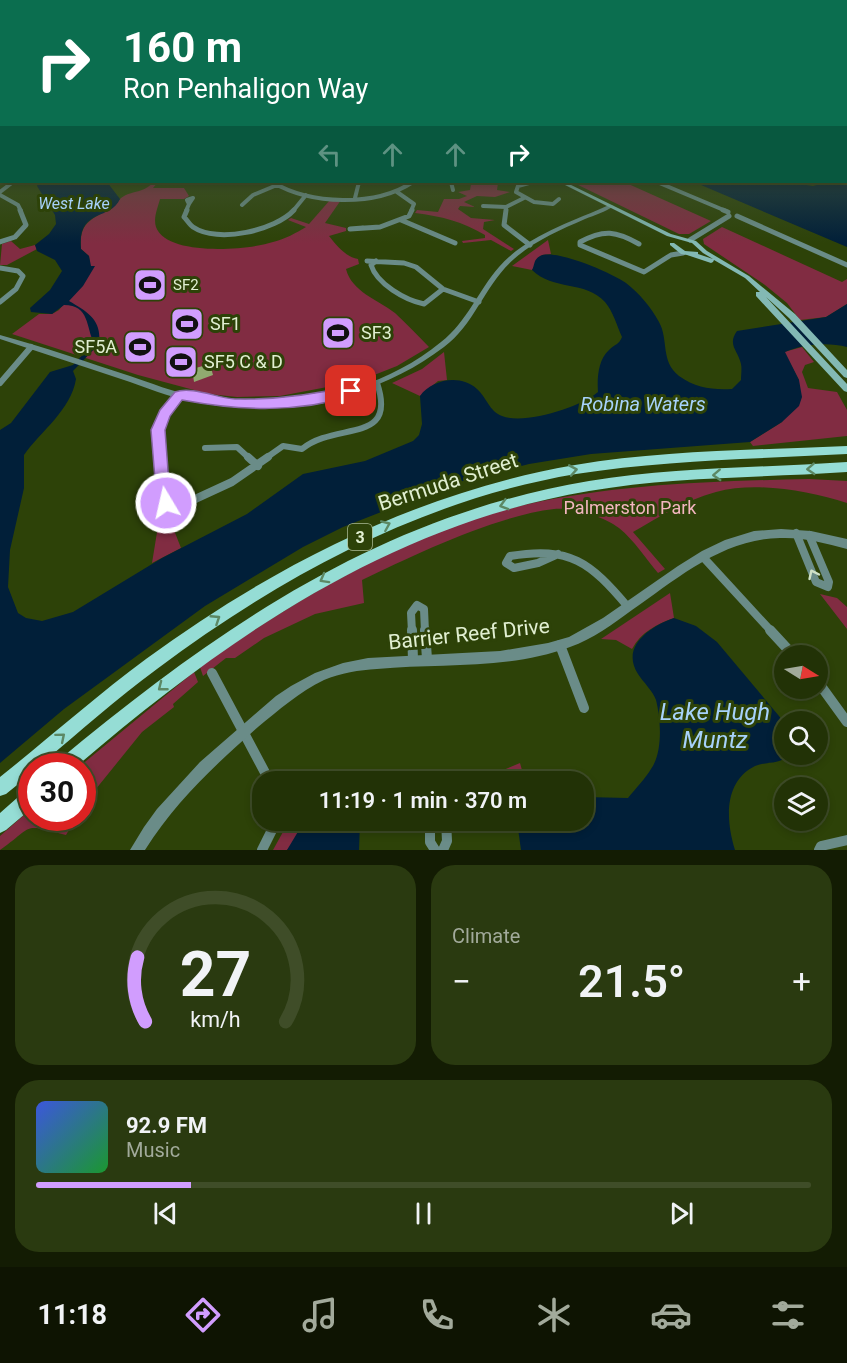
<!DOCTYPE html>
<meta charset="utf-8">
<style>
:root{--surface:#223206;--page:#2a3a10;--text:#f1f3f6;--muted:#a2aa9b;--line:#3f4d28;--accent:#d19dfe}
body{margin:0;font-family:Roboto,sans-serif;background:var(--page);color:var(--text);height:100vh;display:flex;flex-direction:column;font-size:22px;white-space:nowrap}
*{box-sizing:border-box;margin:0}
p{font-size:20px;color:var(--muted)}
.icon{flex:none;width:33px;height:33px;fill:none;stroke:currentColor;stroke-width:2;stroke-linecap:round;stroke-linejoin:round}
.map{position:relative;height:850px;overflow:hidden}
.sheet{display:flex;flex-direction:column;gap:15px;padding:15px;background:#131c03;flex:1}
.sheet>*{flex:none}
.guide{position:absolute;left:0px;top:0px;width:848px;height:183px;box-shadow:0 3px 9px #0003,0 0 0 2px var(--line);background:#0b6e4f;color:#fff;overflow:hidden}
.needle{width:39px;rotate:101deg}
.fabs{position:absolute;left:774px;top:645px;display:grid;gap:12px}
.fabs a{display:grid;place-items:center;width:54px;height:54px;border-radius:50%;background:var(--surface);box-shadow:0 3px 9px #0003,0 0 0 2px var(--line);font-size:30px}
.speed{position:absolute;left:18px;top:753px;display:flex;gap:12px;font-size:30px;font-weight:700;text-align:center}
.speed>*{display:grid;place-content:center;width:78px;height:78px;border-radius:50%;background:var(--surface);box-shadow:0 3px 9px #0003,0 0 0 2px var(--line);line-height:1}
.speed .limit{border:9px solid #d22;background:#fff;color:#111}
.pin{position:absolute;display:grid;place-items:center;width:51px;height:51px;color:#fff;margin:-26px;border-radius:12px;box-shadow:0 3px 9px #0006}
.me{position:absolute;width:66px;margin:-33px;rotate:351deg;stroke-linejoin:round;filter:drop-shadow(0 0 4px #0008)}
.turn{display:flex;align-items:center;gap:21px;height:126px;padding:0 24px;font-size:27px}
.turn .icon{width:78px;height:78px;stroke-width:2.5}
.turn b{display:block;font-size:42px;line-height:51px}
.lanes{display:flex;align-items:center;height:57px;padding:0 24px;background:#0003;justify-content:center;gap:30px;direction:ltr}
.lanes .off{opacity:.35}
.big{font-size:45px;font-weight:600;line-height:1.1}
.sheet .widget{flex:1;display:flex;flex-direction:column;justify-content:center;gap:9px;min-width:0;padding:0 21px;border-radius:24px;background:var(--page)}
.sheet .dial{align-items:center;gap:0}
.dial svg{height:156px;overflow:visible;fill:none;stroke:var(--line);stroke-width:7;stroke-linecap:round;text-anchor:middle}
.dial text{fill:var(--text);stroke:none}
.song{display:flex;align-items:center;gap:18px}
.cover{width:72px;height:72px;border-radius:9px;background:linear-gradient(135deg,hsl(230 70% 55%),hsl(130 70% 35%))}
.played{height:6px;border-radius:3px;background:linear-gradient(90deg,var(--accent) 20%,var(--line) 20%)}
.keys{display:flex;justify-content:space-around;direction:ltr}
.heat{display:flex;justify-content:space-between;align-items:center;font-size:33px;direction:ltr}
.sheet .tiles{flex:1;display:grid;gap:15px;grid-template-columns:1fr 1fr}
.widget:last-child{grid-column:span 2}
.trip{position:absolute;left:252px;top:771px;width:342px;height:60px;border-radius:24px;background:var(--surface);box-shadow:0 3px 9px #0003,0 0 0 2px var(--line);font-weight:600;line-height:60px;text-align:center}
.dock{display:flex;height:96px;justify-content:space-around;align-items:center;background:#0e1402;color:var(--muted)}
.dock .icon{width:42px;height:42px}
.dock .selected{color:var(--accent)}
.dock b{font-size:27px;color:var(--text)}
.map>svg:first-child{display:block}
</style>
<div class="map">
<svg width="847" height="850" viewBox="0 0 847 850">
<rect width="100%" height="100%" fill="#2d4208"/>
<!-- green -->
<path fill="#812c42" d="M154,182H158L153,188H184L189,196L184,199H160C158,207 153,218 156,227C167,257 249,250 273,242C285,239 296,233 306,227L288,220L291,218L309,224L330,200H341L325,223L346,228V231L329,236C337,246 346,257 358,259L359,264L346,269C352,292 377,299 395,313C407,324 418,336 429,347L397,366L359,381L280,396L237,397L209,394L138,375L12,334L39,314H52L59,310L94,266H90L89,256L81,249C79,222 91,220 111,208C115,205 118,201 121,198C132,190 142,194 154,182Z
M468,182L492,184L502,182L498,183L497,190L510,192L495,197L477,196L464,202L475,207L460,206L458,209L471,218L495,220L484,222L483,229L514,249L511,251L491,240L463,243L462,241L485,238V235C463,222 441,216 415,213L417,210L438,212L444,199H459L467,196L458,192L470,190L471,184Z
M572,182H624L711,221L689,234H679Z
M722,227L842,282L847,279V304L826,317L800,320L787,303L765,285L704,244L703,239Z
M548,240L551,254L542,255L532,270L512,266Z
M11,241L20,249L35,245L37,249L7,265H0L2,244Z
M802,347L814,362L805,365L802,372L808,388L837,392L847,410V436L753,446L750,442L782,422L799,380L784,352Z
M444,352L447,380L438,381L420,396L392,383L422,369Z
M809,479L847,481V503C808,491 756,481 716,492C686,500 659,517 633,532L665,569L658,573C646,559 634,540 619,528C605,517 573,507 554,509C495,516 416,554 362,580L364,603L315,614L264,638L235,658H226L203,676L200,667C296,599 408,532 524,505C618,484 713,481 809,479Z
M159,520H170L181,548L152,563Z
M670,593L674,618C657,624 641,632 632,649L616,640L601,639Z
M820,594L837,598L847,607V629Z
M194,672L198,682L173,704L174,707L142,732L83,805L82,766H80Z
M520,763L525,781H497L496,773Z
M31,809L32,818H76L66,835C21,823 35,825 0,850V836Z
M289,821H319L313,822L287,850H273Z"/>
<!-- water -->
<path fill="#011f39" d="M847,158V247L694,182H787L813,186L827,182H846Z
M39,182H107L120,199C110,221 77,208 81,249L89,256L91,266H95L83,286L69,301C88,312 102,320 99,344L73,371L76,379C71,410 41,431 24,455V488L10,550L8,587L18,613L26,618L42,621L73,612L162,558L247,514L303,474L365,461L413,441L419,435L422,424L420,396C432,379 461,374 477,389C487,398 489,411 502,416C525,425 581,407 598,392C597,378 598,360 609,350C615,344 619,345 622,337C617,326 613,311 605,302C585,280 553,291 532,270C535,265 533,260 540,256C555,248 612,273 626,283C639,293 651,307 659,322C669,340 660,361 679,376C696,388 712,390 732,389L741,380C741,375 742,369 741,364C738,350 727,345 737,331L826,317L847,304V347C828,342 803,344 785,352L799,380L802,397L799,406L782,422L750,442L591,454L529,464L455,483L343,527L303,547L205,606L64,709L0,763V430L11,423L50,372L73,365L94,343C86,328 90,305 64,305L52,314L31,312L30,308L50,290L62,271L55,260L37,251L35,245L49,234L56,224L55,215L37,186Z
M674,618L696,626L717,642L784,722V754L789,755C780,765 767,761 755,766C723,782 726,821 735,850H521L517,821L584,820V797L628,798C636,788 645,779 651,769C663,752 661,720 656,700C653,691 643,682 638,674C620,646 651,626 674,618Z
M319,821H360L359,850H287L299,830Z"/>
<!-- building -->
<path fill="#90aa70" d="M210,364L213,375L194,382L192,369Z"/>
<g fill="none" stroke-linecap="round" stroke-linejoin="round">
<!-- minor-far4 -->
<path stroke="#6a8c88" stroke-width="4" d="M272,182C311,205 375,207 413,182
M451,182L453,190
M657,182L726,211
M529,183L518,186L516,192L534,202L553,204L559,199
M0,192L13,182
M397,192L414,204L411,211
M0,195L18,205L21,211
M193,198L189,204L187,200Z
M355,198L359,182
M242,205L253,195L277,185
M483,206L506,207
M186,211L189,204
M293,211L306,195
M506,211V207L524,198"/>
<!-- minor-far3 -->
<path stroke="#6a8c88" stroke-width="5" d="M187,210L184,217C187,220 190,225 193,227C218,244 276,230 294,210
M506,210L504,225L530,245
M723,210L728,212
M737,216L847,265
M401,220L455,243
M363,228L350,229L380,227L409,216L412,210
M690,240L729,216
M0,242L15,237L26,225L20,210
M639,244C616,231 604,229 580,242V245L644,272L671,255L683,253
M367,261L404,263L416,267L443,289L479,302
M376,261L371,265C377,284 405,300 424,304L443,289
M0,268L18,271L23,276L16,289L0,302"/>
<!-- minor-far2 -->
<path stroke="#6a8c88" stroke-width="6" d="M0,383L31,347
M205,448L237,447L249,458
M160,458C158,427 160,419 179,395
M266,458L283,446L302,449C336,421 398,445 377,383"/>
<!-- minor-far1 -->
<path stroke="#6a8c88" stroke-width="8" d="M160,457L163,499L172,507L180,506L232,482L268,457
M248,457L258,466
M796,533L816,582L828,587L829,582L809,535
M558,554L538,563L514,568L506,563L510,556C570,546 590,562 628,607
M703,557L772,632
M412,632L411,613L417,605L424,609L425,632"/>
<!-- minor -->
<path stroke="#6a8c88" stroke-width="10" d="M412,630L413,660
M425,630L427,659
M770,630L794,656
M560,645L584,708
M212,673L270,782
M818,682L847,722
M430,820V842L435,850
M262,850L277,820
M443,850L447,841L446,820
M819,850L821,846L847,840"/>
<!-- tertiary -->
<path fill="#6a8c88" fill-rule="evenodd" d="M609,205L614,206C605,212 595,215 585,219C560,230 534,241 514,259C485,284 475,324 444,347C374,400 281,419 194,402C169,397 145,387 121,379C81,366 40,352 0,339V335C44,347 87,362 130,376C151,383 173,392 195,396C279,412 374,397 441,342C467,322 478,291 499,267C527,235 572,222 609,205Z
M781,529L811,531L847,539V549C825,543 803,537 780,538C722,539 677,579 632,610C613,624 593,639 570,647C509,670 441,663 377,669C359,670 341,673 324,680C299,692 279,710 258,727C214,766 177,800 145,850H130L144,827L157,809L200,762L276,696L291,686L315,673L343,663L368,658L500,651L548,643L569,637L603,618L678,566L702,551L725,540L754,531Z"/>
<!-- secondary -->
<path fill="#83b9b4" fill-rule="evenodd" d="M559,182H565L671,234L696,241L707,251L749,276L795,314L847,370V378L844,377L789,318L766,297L847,384V392L844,391L756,296V292H760L745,278L714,260L713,262L711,263L687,255L681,254L670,245V243H674L685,251L698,252V254L713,259L703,253L692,243L667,236Z"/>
<!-- primary -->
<path fill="#95ddd5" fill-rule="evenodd" d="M847,446V454C757,459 666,460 576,474C422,500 281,576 157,669C116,699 78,733 39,766H32V773L6,794L0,796V777C49,738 96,696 146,659C273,566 418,492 575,465C665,450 756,450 847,446Z
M847,462V472C761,478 674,476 589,491C389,525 228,637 77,766H57L59,760C219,627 380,516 589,481C674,467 761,468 847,462Z
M32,788V808L6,830L0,833V813L26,790Z"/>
</g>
<!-- one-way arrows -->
<defs><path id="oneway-chevron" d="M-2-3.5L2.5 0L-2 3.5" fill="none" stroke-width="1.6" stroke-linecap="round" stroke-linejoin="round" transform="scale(1.5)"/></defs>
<g stroke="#5c8864">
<use href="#oneway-chevron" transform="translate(811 469) rotate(177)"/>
<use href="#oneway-chevron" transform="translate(573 470) rotate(-10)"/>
<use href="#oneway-chevron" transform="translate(717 475) rotate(177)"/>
<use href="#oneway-chevron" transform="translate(504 505) rotate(164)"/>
<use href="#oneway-chevron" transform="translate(386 525) rotate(-23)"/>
<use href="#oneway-chevron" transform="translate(324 579) rotate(151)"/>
<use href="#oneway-chevron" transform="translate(216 619) rotate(-33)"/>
<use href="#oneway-chevron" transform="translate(162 687) rotate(142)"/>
<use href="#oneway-chevron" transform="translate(61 737) rotate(-40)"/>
</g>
<use stroke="#cfe0c6" href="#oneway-chevron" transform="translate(813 574) rotate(-115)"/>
<!-- sky -->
<linearGradient id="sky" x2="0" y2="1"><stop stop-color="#192404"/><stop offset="0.51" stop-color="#465a3d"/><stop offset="1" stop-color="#465a3d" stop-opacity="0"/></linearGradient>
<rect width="847" height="243" fill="url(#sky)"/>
<!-- route -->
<path fill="#d19dfe" stroke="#8866a5" stroke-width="1.5" d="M351,386L357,391L356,395C298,413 241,411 182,400L170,416L165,430L170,497L174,503L171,508L166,510L157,504L151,430L160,410L175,392C192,386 217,398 235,399C275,400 312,395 351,386Z"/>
<!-- icons -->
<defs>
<symbol id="stadium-square" viewBox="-11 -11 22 22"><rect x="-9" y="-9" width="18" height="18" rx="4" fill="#d19dfe" stroke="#2d4208"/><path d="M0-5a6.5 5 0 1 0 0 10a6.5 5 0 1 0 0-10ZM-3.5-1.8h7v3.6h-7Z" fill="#111"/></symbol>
</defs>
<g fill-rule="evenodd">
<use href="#stadium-square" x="131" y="266" width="38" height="38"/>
<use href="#stadium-square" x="168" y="305" width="38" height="38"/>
<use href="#stadium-square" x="319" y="314" width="38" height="38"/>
<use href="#stadium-square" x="121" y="328" width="38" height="38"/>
<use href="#stadium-square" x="162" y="343" width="38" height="38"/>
</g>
<g text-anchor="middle" stroke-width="6" stroke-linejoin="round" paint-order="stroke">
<!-- far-poi labels -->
<g font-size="15" fill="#e1efd1" stroke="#2d4208" text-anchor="start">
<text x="173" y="290">SF2</text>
</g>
<!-- far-water labels -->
<g font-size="16" font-style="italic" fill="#a7d2fb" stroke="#2d4208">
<text x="74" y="209">West Lake</text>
</g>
<!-- shield labels -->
<rect fill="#2d4208" stroke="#abbb95" stroke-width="1.5" x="348" y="524" width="24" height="26" rx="4.5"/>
<g font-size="16" font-weight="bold" fill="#e1efd1">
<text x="360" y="543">3</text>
</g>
<!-- poi labels -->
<g font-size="18" fill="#e1efd1" stroke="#2d4208" text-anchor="start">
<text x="210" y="330">SF1</text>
<text x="361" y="339">SF3</text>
<text x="117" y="353" text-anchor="end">SF5A</text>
<text x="204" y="368">SF5 C &amp; D</text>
</g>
<!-- park labels -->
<g font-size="18" fill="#f4b6c0" stroke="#2d4208">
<text x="630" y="514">Palmerston Park</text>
</g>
<!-- water labels -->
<g font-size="20" font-style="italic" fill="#a7d2fb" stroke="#2d4208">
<text x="643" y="411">Robina Waters</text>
</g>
<!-- near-street labels -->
<g font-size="21" fill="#e1efd1" stroke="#2d4208">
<text transform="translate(448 482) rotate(-18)" y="7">Bermuda Street</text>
<text transform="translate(469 634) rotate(-6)" y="7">Barrier Reef Drive</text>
</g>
<!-- near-water labels -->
<g font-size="24" font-style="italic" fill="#a7d2fb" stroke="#2d4208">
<text x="715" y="720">Lake Hugh<tspan x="715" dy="28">Muntz</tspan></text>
</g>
</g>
</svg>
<div class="fabs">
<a><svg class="needle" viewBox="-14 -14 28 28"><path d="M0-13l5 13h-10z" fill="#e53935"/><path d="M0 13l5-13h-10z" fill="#a2aa9b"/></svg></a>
<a><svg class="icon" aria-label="search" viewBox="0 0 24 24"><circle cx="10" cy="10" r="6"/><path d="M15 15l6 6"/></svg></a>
<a><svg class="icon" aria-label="layers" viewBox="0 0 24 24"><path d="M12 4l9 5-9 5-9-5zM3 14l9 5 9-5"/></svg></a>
</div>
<div class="speed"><div class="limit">30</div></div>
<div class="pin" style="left:351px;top:391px;background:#d93025"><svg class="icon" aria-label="arrive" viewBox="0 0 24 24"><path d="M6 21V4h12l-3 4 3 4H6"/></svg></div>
<svg class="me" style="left:166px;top:503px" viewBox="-20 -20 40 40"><circle r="17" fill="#d19dfe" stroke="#fff" stroke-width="3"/><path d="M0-11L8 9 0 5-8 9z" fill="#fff"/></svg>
<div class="trip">11:19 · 1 min · 370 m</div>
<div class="guide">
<div class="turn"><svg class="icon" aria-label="right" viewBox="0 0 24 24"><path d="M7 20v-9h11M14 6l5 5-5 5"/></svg><div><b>160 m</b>Ron Penhaligon Way</div></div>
<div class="lanes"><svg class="icon off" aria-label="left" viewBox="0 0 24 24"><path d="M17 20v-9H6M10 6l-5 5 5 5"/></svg><svg class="icon off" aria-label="ahead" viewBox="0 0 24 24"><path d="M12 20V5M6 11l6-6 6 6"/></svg><svg class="icon off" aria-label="ahead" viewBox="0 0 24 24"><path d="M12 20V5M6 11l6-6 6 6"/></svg><svg class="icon" aria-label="right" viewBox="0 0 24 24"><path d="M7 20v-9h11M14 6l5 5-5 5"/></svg></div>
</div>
</div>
<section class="sheet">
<div class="tiles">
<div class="widget dial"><svg viewBox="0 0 100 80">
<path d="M14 69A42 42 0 1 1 86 69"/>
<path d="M14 69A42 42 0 0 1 10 36" stroke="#d19dfe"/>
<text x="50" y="56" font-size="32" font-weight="700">27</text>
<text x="50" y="72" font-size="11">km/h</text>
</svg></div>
<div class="widget"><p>Climate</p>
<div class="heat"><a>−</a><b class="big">21.5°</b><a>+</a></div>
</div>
<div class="widget">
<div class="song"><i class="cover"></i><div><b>92.9 FM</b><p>Music</p></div></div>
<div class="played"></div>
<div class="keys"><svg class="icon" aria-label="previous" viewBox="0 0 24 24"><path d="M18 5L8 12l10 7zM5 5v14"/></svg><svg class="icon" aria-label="pause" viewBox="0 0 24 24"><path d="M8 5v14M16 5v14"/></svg><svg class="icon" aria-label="next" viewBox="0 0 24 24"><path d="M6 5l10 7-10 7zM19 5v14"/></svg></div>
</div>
</div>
</section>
<nav class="dock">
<b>11:18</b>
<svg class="icon selected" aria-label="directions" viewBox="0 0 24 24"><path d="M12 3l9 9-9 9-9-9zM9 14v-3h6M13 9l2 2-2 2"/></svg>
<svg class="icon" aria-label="music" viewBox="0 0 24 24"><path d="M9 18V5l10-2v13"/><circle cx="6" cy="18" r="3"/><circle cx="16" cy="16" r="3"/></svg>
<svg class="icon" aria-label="phone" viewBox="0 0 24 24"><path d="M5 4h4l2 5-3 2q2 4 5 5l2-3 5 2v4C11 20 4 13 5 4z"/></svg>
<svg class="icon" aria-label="climate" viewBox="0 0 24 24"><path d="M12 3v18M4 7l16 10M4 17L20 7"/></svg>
<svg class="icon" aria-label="car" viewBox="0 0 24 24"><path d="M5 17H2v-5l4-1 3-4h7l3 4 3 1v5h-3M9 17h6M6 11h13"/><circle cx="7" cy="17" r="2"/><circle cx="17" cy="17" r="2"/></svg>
<svg class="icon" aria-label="filters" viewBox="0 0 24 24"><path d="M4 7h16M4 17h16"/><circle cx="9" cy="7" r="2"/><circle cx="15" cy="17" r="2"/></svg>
</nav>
